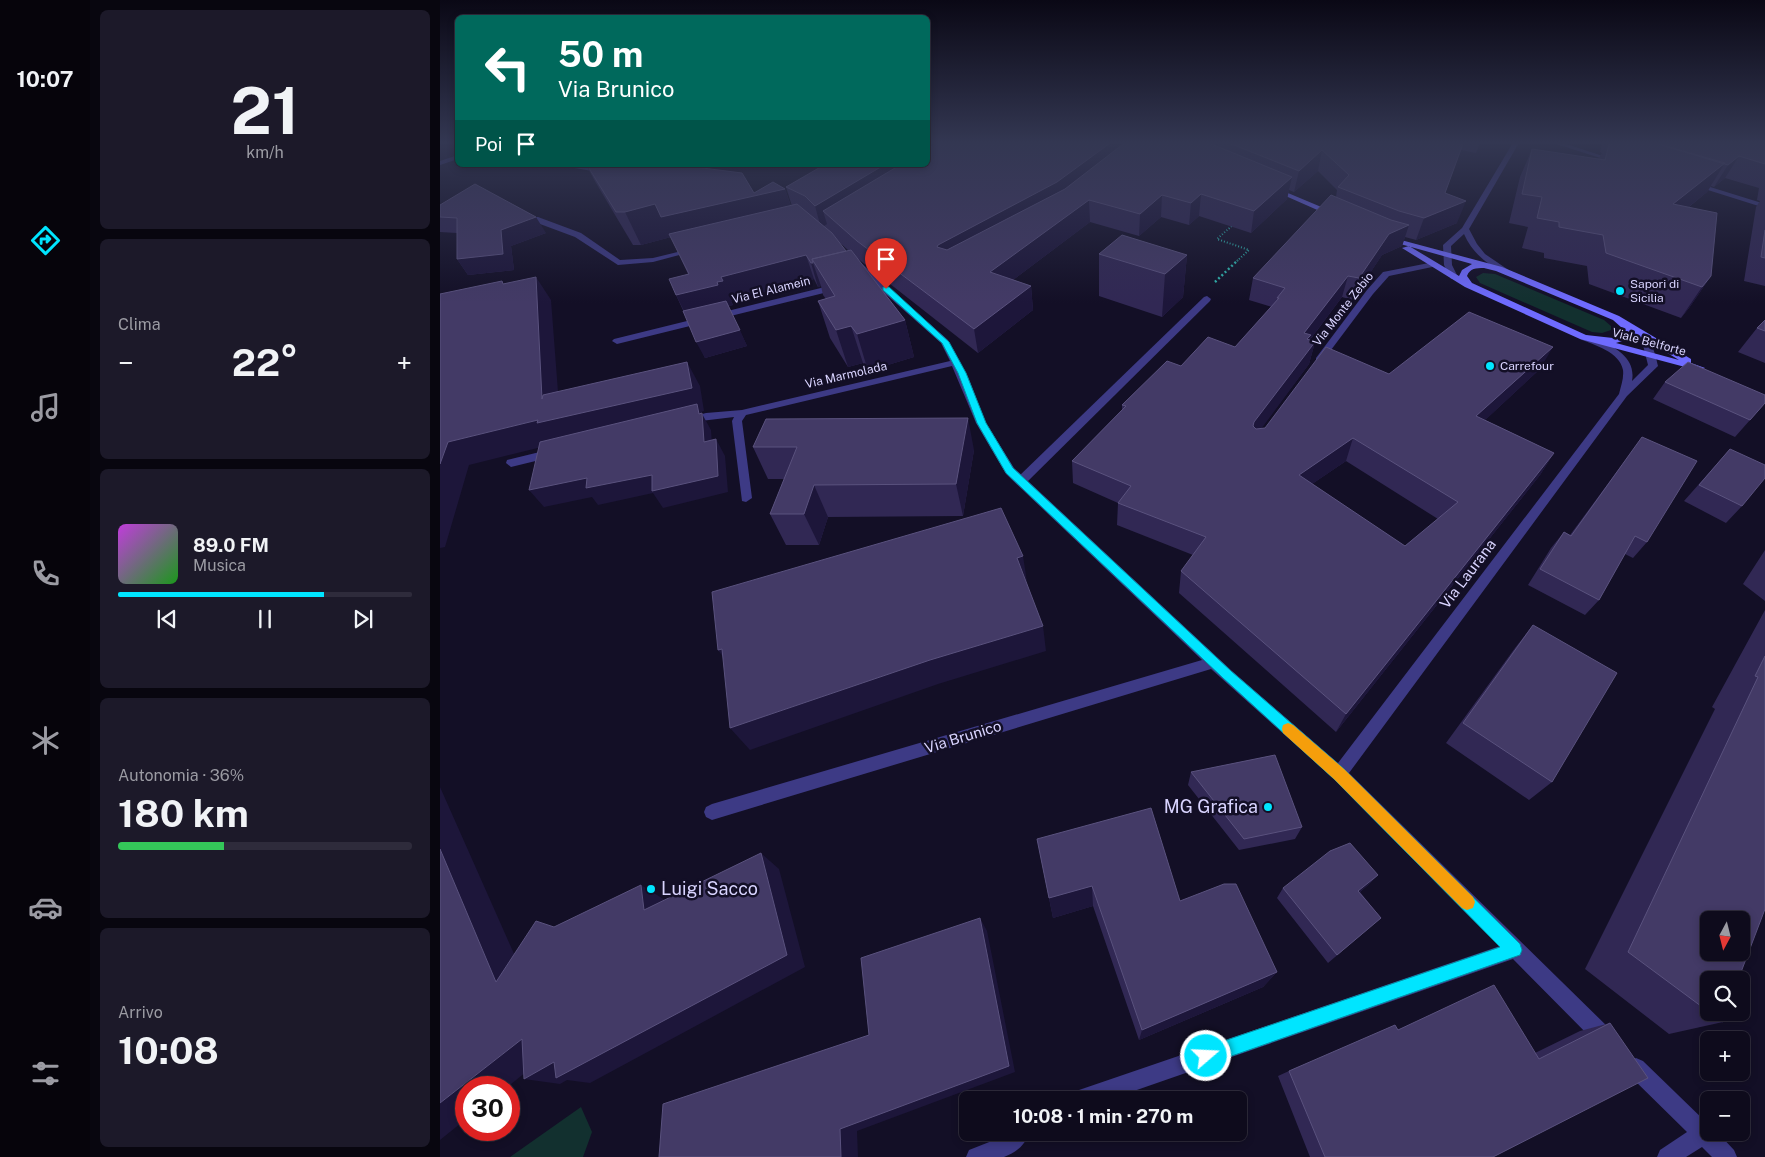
<!DOCTYPE html>
<html lang="it">
<meta charset="utf-8">
<style>
:root{--surface:#0e0b1c;--page:#1c1929;--text:#f1f3f6;--muted:#9b9ba3;--line:#2e2b3b;--accent:#00e5ff}
body{margin:0;font-family:"Public Sans",sans-serif;background:var(--page);color:var(--text);height:100vh;display:flex;flex-direction:column;font-size:19px;white-space:nowrap}
*{box-sizing:border-box;margin:0}
p{font-size:16px;color:var(--muted)}
.icon{flex:none;width:28px;height:28px;fill:none;stroke:currentColor;stroke-width:2;stroke-linecap:round;stroke-linejoin:round}
.map{position:relative;flex:1;overflow:hidden}
.details{display:flex;flex-direction:column;gap:10px;padding:10px;background:#08060f;width:350px}
.details>*{flex:none}
.top-card{position:absolute;left:15px;top:15px;width:475px;height:152px;border-radius:8px;box-shadow:0 2px 8px #0003,0 0 0 1px var(--line);background:#00695c;color:#fff;overflow:hidden}
.needle{width:32px;rotate:187deg}
.controls{position:absolute;left:1260px;top:911px;display:grid;gap:10px}
.controls a{display:grid;place-items:center;width:50px;height:50px;border-radius:8px;background:var(--surface);box-shadow:0 2px 8px #0003,0 0 0 1px var(--line);font-size:25px}
.speed{position:absolute;left:15px;top:1076px;display:flex;gap:10px;font-size:25px;font-weight:700;text-align:center}
.speed>*{display:grid;place-content:center;width:65px;height:65px;border-radius:50%;background:var(--surface);box-shadow:0 2px 8px #0003,0 0 0 1px var(--line);line-height:1}
.speed .limit{border:8px solid #d22;background:#fff;color:#111}
.pin{position:absolute;display:grid;place-items:center;width:42px;height:42px;color:#fff;margin:-51px -21px;border-radius:50% 50% 50% 0;rotate:-45deg;box-shadow:0 0 5px #0007}
.pin .icon{rotate:45deg}
.me{position:absolute;width:55px;margin:-28px;rotate:71deg;stroke-linejoin:round;filter:drop-shadow(0 0 4px #0008)}
.turn{display:flex;align-items:center;gap:18px;height:105px;padding:0 20px;font-size:22px}
.turn .icon{width:65px;height:65px;stroke-width:2.5}
.turn b{display:block;font-size:35px;line-height:42px}
.then{display:flex;align-items:center;height:48px;padding:0 20px;background:#0003;gap:10px;font-size:19px}
.big{font-size:38px;font-weight:700;line-height:1.1}
.details .tile{flex:1;display:flex;flex-direction:column;justify-content:center;gap:8px;min-width:0;padding:0 18px;border-radius:8px;background:var(--page)}
.details .dial{align-items:center;gap:0}
.dial b{font-size:65px;line-height:1}
.song{display:flex;align-items:center;gap:15px}
.cover{width:60px;height:60px;border-radius:8px;background:linear-gradient(135deg,hsl(290 70% 55%),hsl(120 70% 35%))}
.played{height:5px;border-radius:2px;background:linear-gradient(90deg,var(--accent) 70%,var(--line) 70%)}
.keys{display:flex;justify-content:space-around;direction:ltr}
.heat{display:flex;justify-content:space-between;align-items:center;font-size:28px;direction:ltr}
.charge{height:8px;border-radius:4px;background:linear-gradient(90deg,#34c759 36%,var(--line) 0)}
.trip{position:absolute;left:519px;top:1091px;width:288px;height:50px;border-radius:8px;background:var(--surface);box-shadow:0 2px 8px #0003,0 0 0 1px var(--line);font-weight:700;line-height:50px;text-align:center}
main{display:flex;flex:1;min-height:0}
.tab-bar{display:flex;flex-direction:column;width:90px;justify-content:space-around;align-items:center;background:#06040b;color:var(--muted)}
.tab-bar .icon{width:35px;height:35px}
.tab-bar .current{color:var(--accent)}
.tab-bar b{font-size:22px;color:var(--text)}
.map>svg:first-child{display:block}
</style>
<main>
<nav class="tab-bar">
<b>10:07</b>
<svg class="icon current" aria-label="directions" viewBox="0 0 24 24"><path d="M12 3l9 9-9 9-9-9zM9 14v-3h6M13 9l2 2-2 2"/></svg>
<svg class="icon" aria-label="music" viewBox="0 0 24 24"><path d="M9 18V5l10-2v13"/><circle cx="6" cy="18" r="3"/><circle cx="16" cy="16" r="3"/></svg>
<svg class="icon" aria-label="phone" viewBox="0 0 24 24"><path d="M5 4h4l2 5-3 2q2 4 5 5l2-3 5 2v4C11 20 4 13 5 4z"/></svg>
<svg class="icon" aria-label="climate" viewBox="0 0 24 24"><path d="M12 3v18M4 7l16 10M4 17L20 7"/></svg>
<svg class="icon" aria-label="car" viewBox="0 0 24 24"><path d="M5 17H2v-5l4-1 3-4h7l3 4 3 1v5h-3M9 17h6M6 11h13"/><circle cx="7" cy="17" r="2"/><circle cx="17" cy="17" r="2"/></svg>
<svg class="icon" aria-label="filters" viewBox="0 0 24 24"><path d="M4 7h16M4 17h16"/><circle cx="9" cy="7" r="2"/><circle cx="15" cy="17" r="2"/></svg>
</nav>
<section class="details">
<div class="tile dial"><b>21</b><p>km/h</p></div>
<div class="tile"><p>Clima</p>
<div class="heat"><a>−</a><b class="big">22°</b><a>+</a></div>
</div>
<div class="tile">
<div class="song"><i class="cover"></i><div><b>89.0 FM</b><p>Musica</p></div></div>
<div class="played"></div>
<div class="keys"><svg class="icon" aria-label="previous" viewBox="0 0 24 24"><path d="M18 5L8 12l10 7zM5 5v14"/></svg><svg class="icon" aria-label="pause" viewBox="0 0 24 24"><path d="M8 5v14M16 5v14"/></svg><svg class="icon" aria-label="next" viewBox="0 0 24 24"><path d="M6 5l10 7-10 7zM19 5v14"/></svg></div>
</div>
<div class="tile"><p>Autonomia · 36%</p><b class="big">180 km</b><div class="charge"></div></div>
<div class="tile"><p>Arrivo</p><b class="big">10:08</b></div>
</section>
<div class="map">
<svg width="1325" height="1157" viewBox="0 0 1325 1157">
<rect width="100%" height="100%" fill="#130f26"/>
<!-- green -->
<path fill="#12302f" d="M1043,273L1055,274L1164,320L1171,326V330L1162,333L1152,332L1040,283L1036,277Z
M141,1107L152,1132L143,1157H70Z"/>
<g fill="none" stroke-linecap="round" stroke-linejoin="round">
<!-- path-far1 -->
<path stroke="#2fb8b0" stroke-width="2" stroke-dasharray="1 2" stroke-linecap="butt" d="M794,224L777,239L809,250L797,261"/>
<!-- path -->
<path stroke="#2fb8b0" stroke-width="2.5" stroke-dasharray="2 2.5" stroke-linecap="butt" d="M775,282L798,260"/>
<!-- lane -->
<path fill="#3d3a85" fill-rule="evenodd" d="M767,296L771,299L770,301L585,484H577L575,481L577,478L764,297Z"/>
<!-- street -->
<path fill="#3d3a85" fill-rule="evenodd" d="M1074,141H1080L1029,229L1037,244L1045,254L1073,273L1066,275C1047,264 1033,254 1024,234L1011,246L1012,265L1018,277L1011,279L1004,265L1003,245L1022,228Z
M1107,141H1117L1178,161L1173,162Z
M18,155V159L0,165V161Z
M117,165H135L167,171L164,173Z
M1254,182L1325,204V208L1252,185L1251,184Z
M92,217H98L141,233L180,260L213,258L254,248L258,250L213,262L178,265L135,237L92,221Z
M414,262H420L508,340L528,377L546,423L574,468L792,671L898,763L1179,394C1181,386 1184,378 1183,370C1180,352 1154,345 1140,339V335C1147,334 1153,338 1159,340C1177,348 1196,359 1192,381L1208,365L1203,345L1189,329L1193,326C1209,332 1215,351 1218,366L1187,396L909,773L1172,1031L1174,1038L1172,1045L1165,1047L1158,1045L1073,959L668,1100H629L632,1093L639,1090L1060,946L894,779L771,669L272,820L266,817L264,812L266,807L272,804L762,660L566,474L536,423L512,366L306,415L302,421L312,498L306,502L302,501L292,421L294,417L244,423L243,421L244,419L266,413L302,410L510,361L501,343L414,266Z
M994,262L998,264L997,266L949,276L933,294L882,362H876V358L927,290L943,272Z
M397,284L400,285V289L177,344L172,341L174,339Z
M112,449L117,453L116,456L71,467L66,463L67,460Z
M1196,1058L1203,1061L1269,1125V1132H1277L1294,1150L1297,1157H1272L1262,1147L1246,1157H1217L1220,1150L1247,1132L1189,1075L1186,1068L1189,1061Z
M566,1132H590C585,1145 577,1152 564,1157H526L529,1150L562,1137Z"/>
<!-- secondary -->
<path fill="#6f6bff" fill-rule="evenodd" d="M832,188H836L898,214L891,216L832,190Z
M946,236L1062,267L1179,316L1251,359V363L1265,368L1260,371L1140,339L1025,287L962,248L969,246L1019,276L1022,270L1032,264L946,240ZM1044,268L1056,271L1173,320L1182,328V332L1173,338L1146,335L1032,283L1027,276C1030,268 1036,268 1044,268ZM1191,331L1239,360L1176,343L1185,340Z"/>
</g>
<!-- wall -->
<path fill="#312854" fill-rule="evenodd" d="M488,141H1041L1036,153L1021,150L1005,193L1017,223L976,240L965,237L962,246L942,255L912,300L902,297L870,340L875,342L869,364L821,428H825L949,374L1100,369L1045,420L1114,453L1100,475L896,732L739,593L741,571L753,555L677,525L678,503L633,483L632,461L682,410V405L741,366L795,347L832,307L809,300L813,278L896,197L897,190L878,171L854,192L849,190L847,199L811,233L759,216L749,225L721,217L699,236L650,222L573,280L591,286L593,310L538,353L417,258L465,320L474,357L428,371L423,363L408,367L390,338L378,301L386,299L383,295L381,286L378,287L374,279L291,301L293,305L288,306L307,346L265,358L236,295L248,274L231,237L201,245H193L156,183L146,165H239L314,193L345,189L351,206H352L346,187ZM399,242L408,250L406,251ZM906,461L998,519L965,546L872,484Z
M1163,141H1325V286L1304,281L1316,207L1320,201L1317,200L1319,188L1285,178L1274,187L1271,186L1267,192L1249,207L1271,276L1249,308L1241,318L1149,284L1147,266L1104,258V253L1082,248L1088,227L1069,223L1080,177L1092,149L1158,159L1162,153L1160,152Z
M0,205L106,233L71,246L74,270L28,275L17,259V233L0,232Z
M659,254L747,255L743,297L722,317L659,296Z
M1325,320V363L1298,352L1317,328Z
M1225,382L1325,403L1295,437L1213,399Z
M326,419L534,450L523,516L388,517L379,545H346L330,514L344,479H328L313,447Z
M1290,449L1302,506L1286,523L1244,501Z
M1190,454L1207,542L1193,558L1185,554L1159,600L1145,615L1088,585L1111,548L1124,532L1130,535Z
M1325,550V601L1303,584Z
M1325,610V909L1269,980V1012H1286L1283,1022L1229,1034L1145,969L1275,709L1272,707Z
M1093,625L1112,782L1089,800L1006,743L1075,648Z
M751,772L862,827L855,839L799,850L748,785Z
M597,839L740,901L837,972L823,987L699,1040L653,906L613,918Z
M938,875L928,885L920,892L941,918L888,963L837,898L843,888Z
M1170,1023L1053,1157H870L838,1076L849,1071L957,1029L1095,1053L1140,1031Z"/>
<!-- shaded-wall -->
<path fill="#1d163a" d="M488,141H521L488,162Z
M673,141H700L501,270L497,247L498,245Z
M882,150L878,171L854,192L859,171Z
M1299,156L1285,178L1274,187L1288,165Z
M1285,163L1267,192L1215,234L1233,204Z
M444,165H483L383,211L387,224L381,228L375,206Z
M852,177L847,199L811,233L814,211Z
M345,189L356,221L237,250L221,217Z
M761,194L759,216L749,225L751,203Z
M722,195L721,217L699,236L700,214Z
M649,200L650,222L553,295L550,272Z
M1026,201L1017,223L976,240L984,218Z
M215,204L231,237L201,245L185,212Z
M96,217L106,233L71,246L74,270L28,275L17,259L61,230Z
M969,225L962,246L942,255L912,300L919,278L949,234Z
M366,255L374,279L291,301L293,305L248,319L236,295L277,282L281,277Z
M747,255L743,297L722,317L725,274Z
M371,263H373L381,286L378,287Z
M908,276L902,297L869,341L875,342L869,364L810,444L814,422L864,333Z
M1271,276L1249,308L1241,318L1262,287Z
M96,277L111,300L120,418L247,362L260,386L264,411L261,412L271,430L273,458L114,444L29,465L5,547L0,548V464L8,442L98,420L102,399Z
M591,286L593,310L538,353L534,329Z
M465,320L474,357L428,371L417,334Z
M411,326L423,363L408,367L396,330Z
M300,330L307,346L265,358L256,342Z
M1113,347L1100,369L1025,439L1036,416Z
M528,418L534,450L523,516L516,484Z
M913,438L906,461L853,497L859,475Z
M276,439L285,456L288,492L223,508L213,493L158,505L152,497L104,507L89,490Z
M1114,453L1100,475L896,732L906,714Z
M374,485L388,517L379,545L364,514Z
M583,556L587,582L577,558Z
M603,626L606,651L498,684L310,750L290,728L490,660Z
M282,649L296,675L278,650Z
M0,787L91,992L56,982L0,849Z
M321,853L339,869L365,967L150,1083L127,1080L120,1084L84,1079Z
M938,875L928,885L909,901L918,891Z
M201,885L225,900L204,910Z
M652,886L653,906L613,918L609,898Z
M540,918L547,931L575,1072L417,1131L418,1157H401L400,1129Z
M837,972L823,987L699,1040L702,1030Z
M82,1039L117,1047L66,1088H26V1119L0,1140V1103Z"/>
<!-- building -->
<path fill="#433a66" stroke="#5a527e" fill-rule="evenodd" d="M500,141H673L617,182L498,245L497,247L507,250L625,189L687,141H764L852,177L814,211L761,194L751,203L722,195L700,214L649,200L550,272L591,286L534,329L417,241L383,211L460,165H488V149Z
M784,141H1024L1005,193L1026,201L984,218L959,211L898,187L909,175L882,150L859,171Z
M1170,141H1208L1285,163L1233,204L1277,213L1271,276L1262,287L1166,253L1163,235L1119,227V222L1097,218L1102,197L1082,194L1092,149L1165,160Z
M1208,141H1325V164L1299,156L1288,165Z
M147,165H239L302,173L314,193L333,182L345,189L221,217L215,204L185,212H176Z
M384,165H444L375,206L365,196L346,187Z
M35,184L96,217L61,230L63,254L17,259V218L0,217V205Z
M891,195L951,220L969,225L949,234L919,278L908,276L864,333L871,335L867,339L875,342L814,422L813,426L816,429L825,428L886,347L949,374L1029,312L1113,347L1036,416L1114,453L906,714L741,571L766,537L678,503L691,486L632,461L686,406L682,405L727,361L741,366L768,337L795,347L839,298H837L845,288L813,278ZM913,438L1018,502L965,546L859,475Z
M357,204L392,233L406,251L372,259L373,263H371L366,255L281,277L283,281L277,282L278,285L236,295L229,279L249,274L229,234Z
M1325,230V258L1321,257Z
M682,235L747,255L725,274L659,254Z
M411,250L465,320L417,334L411,326L396,330L378,301L395,296L372,259Z
M96,277L102,399L103,395L247,362L252,388L97,423L98,420L8,442L0,464V294L62,281L63,284Z
M286,301L300,330L256,342L243,311Z
M1325,320V331L1317,328Z
M1248,362L1325,395V403L1310,420L1225,382Z
M257,404L259,414L262,413L264,442L276,439L278,476L212,491V475L146,488L147,478L89,490L100,442Z
M528,418L516,484L374,485L364,514H330L357,447H313L326,419Z
M1202,437L1257,461L1207,542L1195,536L1159,600L1100,569L1124,532L1131,536Z
M1290,449L1325,465V478L1302,506L1259,485Z
M561,508L583,556L577,558L603,626L490,660L290,728L282,649L278,650L272,592Z
M1093,625L1177,673L1112,782L1023,723Z
M1325,656V909L1298,980H1269V1012L1188,952L1318,677L1315,676ZM1269,920H1301V952H1269Z
M835,755L862,827L804,839L751,772Z
M711,808L740,901L784,884H796L837,972L702,1030L652,886L609,898L597,839Z
M910,843L938,875L918,891L941,918L897,955L843,888L890,851Z
M0,849L56,982L96,921L114,927L201,885L204,910L321,853L347,955L116,1078L114,1062L84,1079L82,1039L0,1103Z
M540,918L569,1066L400,1129L401,1157H219L223,1104L429,1035L421,958Z
M1054,985L1099,1059L1170,1023L1208,1078L1053,1157H885L849,1071L955,1025L958,1030Z
M1269,1012H1286L1283,1022Z"/>
<!-- sky -->
<linearGradient id="sky" x2="0" y2="1"><stop stop-color="#0a0815"/><stop offset="0.47" stop-color="#333752"/><stop offset="1" stop-color="#333752" stop-opacity="0"/></linearGradient>
<rect width="1325" height="303" fill="url(#sky)"/>
<!-- route -->
<path fill="#00e5ff" stroke="#0095a6" d="M443,287H449L509,342L526,373L546,423L573,468L791,671L904,769L1080,944L1082,950L1080,955L766,1065L760,1062L757,1056L760,1050L766,1047L1060,947L894,779L783,678L566,473L537,423L518,373L502,343L443,290Z"/>
<!-- slow -->
<path fill="#f59e0b" d="M848,723L853,725L904,769L1033,897L1035,902L1033,908L1027,910L1022,908L894,779L843,733L842,729L843,725Z"/>
<!-- markers -->
<g fill="#00e5ff" stroke="#130f26" stroke-width="2">
<circle cx="1180" cy="291" r="5"/>
<circle cx="1050" cy="366" r="5"/>
<circle cx="828" cy="807" r="5"/>
<circle cx="211" cy="889" r="5"/>
</g>
<g text-anchor="middle" stroke-width="5" stroke-linejoin="round" paint-order="stroke">
<!-- far-poi labels -->
<g font-size="12" fill="#d9d4ff" stroke="#130f26" text-anchor="start">
<text x="1190" y="288">Sapori di<tspan x="1190" dy="14">Sicilia</tspan></text>
<text x="1060" y="370">Carrefour</text>
</g>
<!-- far-street labels -->
<g font-size="12" fill="#d9d4ff" stroke="#130f26">
<text transform="translate(331 290) rotate(-14)" y="4">Via El Alamein</text>
<text transform="translate(903 309) rotate(-52)" y="4">Via Monte Zebio</text>
<text transform="translate(1209 342) rotate(15)" y="4">Viale Belforte</text>
<text transform="translate(406 375) rotate(-13)" y="4">Via Marmolada</text>
</g>
<!-- street labels -->
<g font-size="15" fill="#d9d4ff" stroke="#130f26">
<text transform="translate(1028 574) rotate(-53)" y="5">Via Laurana</text>
<text transform="translate(523 737) rotate(-17)" y="5">Via Brunico</text>
</g>
<!-- near-poi labels -->
<g font-size="18" fill="#d9d4ff" stroke="#130f26" text-anchor="end">
<text x="818" y="813">MG Grafica</text>
<text x="221" y="895" text-anchor="start">Luigi Sacco</text>
</g>
</g>
</svg>
<div class="controls">
<a><svg class="needle" viewBox="-14 -14 28 28"><path d="M0-13l5 13h-10z" fill="#e53935"/><path d="M0 13l5-13h-10z" fill="#9b9ba3"/></svg></a>
<a><svg class="icon" aria-label="search" viewBox="0 0 24 24"><circle cx="10" cy="10" r="6"/><path d="M15 15l6 6"/></svg></a>
<a>+</a>
<a>−</a>
</div>
<div class="speed"><div class="limit">30</div></div>
<div class="pin" style="left:446px;top:289px;background:#d93025"><svg class="icon" aria-label="arrive" viewBox="0 0 24 24"><path d="M6 21V4h12l-3 4 3 4H6"/></svg></div>
<svg class="me" style="left:766px;top:1056px" viewBox="-20 -20 40 40"><circle r="17" fill="#00e5ff" stroke="#fff" stroke-width="3"/><path d="M0-11L8 9 0 5-8 9z" fill="#fff"/></svg>
<div class="trip">10:08 · 1 min · 270 m</div>
<div class="top-card">
<div class="turn"><svg class="icon" aria-label="left" viewBox="0 0 24 24"><path d="M17 20v-9H6M10 6l-5 5 5 5"/></svg><div><b>50 m</b>Via Brunico</div></div>
<div class="then">Poi<svg class="icon" aria-label="arrive" viewBox="0 0 24 24"><path d="M6 21V4h12l-3 4 3 4H6"/></svg></div>
</div>
</div>
</main>
